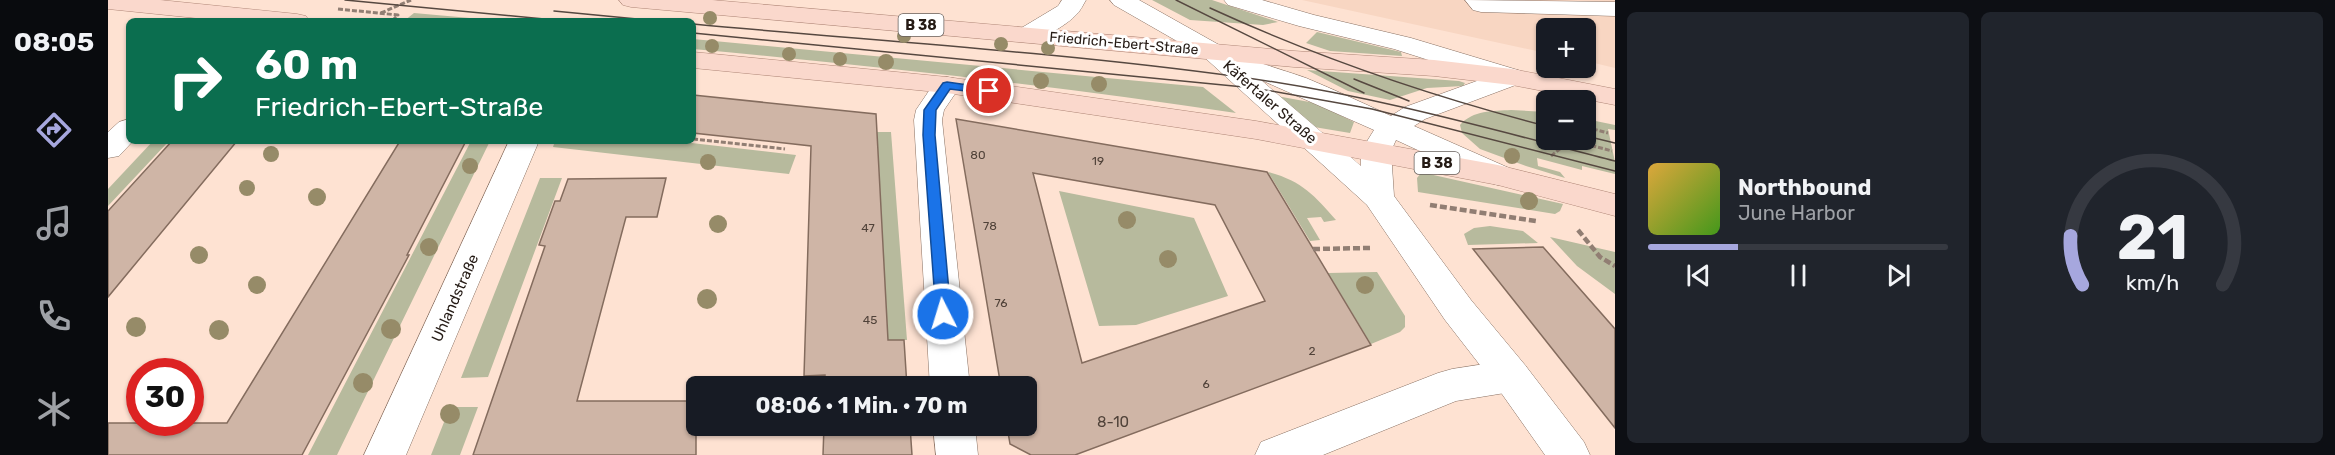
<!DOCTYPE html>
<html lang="de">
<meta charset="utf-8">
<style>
:root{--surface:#171b24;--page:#20242c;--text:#f1f3f6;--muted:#9ea1a6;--line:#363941;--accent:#a6a7de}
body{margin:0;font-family:Rubik,sans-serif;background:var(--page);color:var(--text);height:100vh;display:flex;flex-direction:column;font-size:22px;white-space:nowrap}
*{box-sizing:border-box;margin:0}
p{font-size:20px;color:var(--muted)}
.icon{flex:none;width:33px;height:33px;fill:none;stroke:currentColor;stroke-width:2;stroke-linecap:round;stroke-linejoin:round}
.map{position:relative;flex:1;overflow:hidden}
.details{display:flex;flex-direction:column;gap:12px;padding:12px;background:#0d0f14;width:720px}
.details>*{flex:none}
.banner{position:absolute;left:18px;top:18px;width:570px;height:126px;border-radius:9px;box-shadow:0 2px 4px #0004;background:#0b6e4f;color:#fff;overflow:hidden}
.tools{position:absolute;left:1428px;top:18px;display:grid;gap:12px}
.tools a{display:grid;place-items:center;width:60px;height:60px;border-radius:9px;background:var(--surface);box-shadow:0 2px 4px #0004;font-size:30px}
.speed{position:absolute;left:18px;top:358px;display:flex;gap:12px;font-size:30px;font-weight:700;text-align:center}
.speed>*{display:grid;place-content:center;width:78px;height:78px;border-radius:50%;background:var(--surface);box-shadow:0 2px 4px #0004;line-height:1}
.speed .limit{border:9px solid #d22;background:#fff;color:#111}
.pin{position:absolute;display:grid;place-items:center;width:51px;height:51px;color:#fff;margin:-26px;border:3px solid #fff;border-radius:50%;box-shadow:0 2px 6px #0007}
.me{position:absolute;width:66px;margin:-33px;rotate:355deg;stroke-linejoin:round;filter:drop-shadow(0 0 4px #0008)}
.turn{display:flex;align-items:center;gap:21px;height:126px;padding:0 30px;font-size:27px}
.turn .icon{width:78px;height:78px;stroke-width:2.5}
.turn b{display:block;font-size:42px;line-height:51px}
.details .widget{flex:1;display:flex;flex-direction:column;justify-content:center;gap:9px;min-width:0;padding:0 21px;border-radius:9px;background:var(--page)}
.details .dial{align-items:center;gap:0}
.dial svg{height:156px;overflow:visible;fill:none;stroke:var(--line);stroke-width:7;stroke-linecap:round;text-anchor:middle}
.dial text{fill:var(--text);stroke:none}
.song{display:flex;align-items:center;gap:18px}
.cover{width:72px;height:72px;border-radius:9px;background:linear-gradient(135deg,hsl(40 70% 55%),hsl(100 70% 35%))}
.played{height:6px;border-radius:3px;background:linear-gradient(90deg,var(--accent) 30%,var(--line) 30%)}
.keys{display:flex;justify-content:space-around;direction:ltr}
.details .tiles{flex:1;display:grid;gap:12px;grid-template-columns:repeat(2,1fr)}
.trip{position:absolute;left:578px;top:376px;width:351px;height:60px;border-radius:9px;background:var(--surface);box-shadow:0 2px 4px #0004;font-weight:700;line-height:60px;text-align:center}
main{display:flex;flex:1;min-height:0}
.tabs{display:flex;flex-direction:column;width:108px;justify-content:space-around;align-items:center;background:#090b0e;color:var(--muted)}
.tabs .icon{width:42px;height:42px}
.tabs .selected{color:var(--accent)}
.tabs b{font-size:27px;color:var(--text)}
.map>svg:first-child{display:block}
</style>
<main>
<nav class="tabs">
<b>08:05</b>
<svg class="icon selected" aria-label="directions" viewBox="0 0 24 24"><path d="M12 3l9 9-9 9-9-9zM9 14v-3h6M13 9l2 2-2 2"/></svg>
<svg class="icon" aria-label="music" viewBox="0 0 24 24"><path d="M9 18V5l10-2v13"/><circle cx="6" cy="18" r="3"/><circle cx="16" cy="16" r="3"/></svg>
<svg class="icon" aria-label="phone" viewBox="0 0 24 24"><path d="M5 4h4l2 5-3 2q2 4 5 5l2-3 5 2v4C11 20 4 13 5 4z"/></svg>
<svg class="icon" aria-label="climate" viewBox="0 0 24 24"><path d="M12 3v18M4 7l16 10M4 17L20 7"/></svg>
</nav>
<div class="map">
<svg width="1507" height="455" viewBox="0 0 1507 455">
<rect width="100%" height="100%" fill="#fee2d2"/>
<!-- built -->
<path fill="#f8d6c2" d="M1194,0H1507V68L1478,61V28H1438V53Z"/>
<!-- green -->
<path fill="#b7ba9d" d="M1044,0H1104L1170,22L1155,25L1082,20Z
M306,13L395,21H296Z
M1209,32L1293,52L1294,56L1222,51L1198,43Z
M585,39L1095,87L1128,113C948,86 767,66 585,49Z
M1199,70L1351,81L1357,83L1355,86L1319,88L1282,100L1240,91Z
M1163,95L1207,103L1246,122L1242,133L1206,127Z
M1403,110L1438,112V140H1478V119L1507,125V130L1500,129L1507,162V174L1474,166V170L1429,158L1430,166L1452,172L1457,178L1418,166L1372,149L1354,133L1352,125C1365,110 1385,111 1403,110Z
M769,132H783L799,340H780Z
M45,141H61L0,206V189Z
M363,141H382L229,455H200Z
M447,141H566L688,155L681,174L445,147Z
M1160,172C1194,181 1206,195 1228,220L1216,222L1213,217L1199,218L1212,240L1202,241Z
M1313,173L1321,174L1455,204L1452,211L1447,214L1310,192L1309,178Z
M432,178H454L380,377L353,378Z
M951,191L1086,218L1120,296L1028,325L991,326Z
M1382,226L1415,231L1430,243L1360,245L1356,234L1366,228Z
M1442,237L1507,252V294L1469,266Z
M1269,272L1297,316V327L1292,332L1263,344L1220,273Z
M342,407H370L352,455H323Z"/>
<!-- building -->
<path fill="#cfb5a6" stroke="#846c5e" stroke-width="1.5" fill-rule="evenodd" d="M585,95L768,114L780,340H796L799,387H717V375L696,376L703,146L585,133Z
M848,119L1159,172L1263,345L967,455H923L902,444L899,426H918V387H893ZM925,173L1107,205L1157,301L974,363Z
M64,141H129L0,297V211Z
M292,141H358L299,255H301L194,455H0V423H119Z
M558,178L549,217H518L469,401H588V455H365L437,246L431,245L447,201H452L460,179Z
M1435,247L1507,329V428L1365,249Z
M716,426H802L804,455H715Z"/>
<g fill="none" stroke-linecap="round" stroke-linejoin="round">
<defs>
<path id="minor" d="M1357,0L1507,2V16L1373,12L1365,10Z
M839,77L849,79L853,85L836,110L834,120L862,387H822L806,120L808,110L829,79Z
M21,119V141H25L11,156L0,158V132L11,122Z
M401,141H431L298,455H256Z
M1403,360L1417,365L1423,376L1417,387L1403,392L1348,401L1215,455H1147L1153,442L1330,373L1344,369Z
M825,426H867L870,455H828Z"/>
<path id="secondary" d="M954,0H978C975,5 972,12 967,16C955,28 926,44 910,40L906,35L910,30L950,6Z
M1002,0H1031L1113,46C1125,56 1179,71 1198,78C1227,90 1255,103 1283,116L1297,107L1377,78L1286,49L1191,26L1120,5L1116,0H1154L1206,15L1303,38L1413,71L1417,77L1413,83L1317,119L1306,126L1401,168L1405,175L1401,182L1390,185L1379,182L1288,140L1283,151L1286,196L1363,300L1417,365L1476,442L1482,455H1437L1389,387L1337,320L1259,205L1095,56L1006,5ZM1153,80L1266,130L1253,151V166Z"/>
<path id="primary" d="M0,0H52L189,14L198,16L201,21H117L0,9Z
M511,0H604L1186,51L1326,60L1404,69L1507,89V105L1404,85L1326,76L1186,67L523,7L515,5Z
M585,52L839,77L1148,121L1390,165L1507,194V216L1390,185L1148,139L839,93L585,68Z"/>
</defs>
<!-- minor casing -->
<use href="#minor" stroke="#897163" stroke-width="1"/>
<!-- secondary casing -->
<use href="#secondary" stroke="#897163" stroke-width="1"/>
<!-- primary casing -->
<use href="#primary" stroke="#ae8576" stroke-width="1"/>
<!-- path-far1 -->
<path stroke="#917e73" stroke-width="3" stroke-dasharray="5 2" stroke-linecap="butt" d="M230,9L290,15L284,21
M273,13L303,0
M1478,127L1500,133
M585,139L677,149
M1463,140L1504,151
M1443,156L1463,140"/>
<!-- path -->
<path stroke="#917e73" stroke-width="4.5" stroke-dasharray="7 3" stroke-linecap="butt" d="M1322,205L1428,221
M1470,230L1492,257L1507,266
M1205,249L1262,248"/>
<!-- minor -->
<use href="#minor" fill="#fff" fill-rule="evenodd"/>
<!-- secondary -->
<use href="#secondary" fill="#fff" fill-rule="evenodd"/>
<!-- primary -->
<use href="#primary" fill="#fad8cc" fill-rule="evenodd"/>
<!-- tram -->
<path stroke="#564840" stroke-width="1.5" d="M237,0L457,21
M1068,0L1256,93
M1102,8C1211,58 1322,96 1438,126
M446,11L550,21
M585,24C767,41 950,52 1132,77C1259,94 1383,129 1507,161
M585,33L1146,88L1264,109L1507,171
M1246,79L1301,101
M1478,136L1507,143"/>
</g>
<!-- trees -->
<g fill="#968b68">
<circle cx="602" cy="18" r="7"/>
<circle cx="796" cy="36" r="7"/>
<circle cx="893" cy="44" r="7"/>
<circle cx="604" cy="46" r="7"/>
<circle cx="940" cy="48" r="7"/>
<circle cx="681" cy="54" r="7"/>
<circle cx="732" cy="59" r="7"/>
<circle cx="778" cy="62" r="8"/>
<circle cx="877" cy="74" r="8"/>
<circle cx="933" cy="81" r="8"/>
<circle cx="991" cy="84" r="8"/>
<circle cx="163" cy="154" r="8"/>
<circle cx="1404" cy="156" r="8"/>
<circle cx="600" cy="162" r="8"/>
<circle cx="362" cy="166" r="8"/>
<circle cx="139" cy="188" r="8"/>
<circle cx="209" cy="197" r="9"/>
<circle cx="1421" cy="201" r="9"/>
<circle cx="1019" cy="220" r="9"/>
<circle cx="610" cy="224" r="9"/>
<circle cx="321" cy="247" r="9"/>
<circle cx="91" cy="255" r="9"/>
<circle cx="1060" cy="259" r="9"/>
<circle cx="149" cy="285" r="9"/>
<circle cx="1257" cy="285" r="9"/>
<circle cx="599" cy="299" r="10"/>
<circle cx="28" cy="327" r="10"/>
<circle cx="283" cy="329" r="10"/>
<circle cx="111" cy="330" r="10"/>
<circle cx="255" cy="383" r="10"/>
<circle cx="342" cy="414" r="10"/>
</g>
<!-- route -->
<path fill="#1a73e8" stroke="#114b97" stroke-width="1.5" d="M839,82L881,88L886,91L881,94L842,89L828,110L827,135L843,314L841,318H830L828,314L815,135L816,110L835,83Z"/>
<g text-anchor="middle" stroke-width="6" stroke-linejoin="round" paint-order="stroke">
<!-- number labels -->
<g font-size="12" fill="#504239">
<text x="870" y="159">80</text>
<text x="990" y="165">19</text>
<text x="882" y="230">78</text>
<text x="760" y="232">47</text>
<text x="893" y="307">76</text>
<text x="762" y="324">45</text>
<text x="1204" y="355">2</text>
<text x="1098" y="388">6</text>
</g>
<!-- shield labels -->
<g fill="#fff" stroke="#665f5b" stroke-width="1.5">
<rect x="790.5" y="14" width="45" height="22" rx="4.5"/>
<rect x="1306.5" y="152" width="45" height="22" rx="4.5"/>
</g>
<g font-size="14" font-weight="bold" fill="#251b15">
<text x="813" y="30">B 38</text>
<text x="1329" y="168">B 38</text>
</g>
<!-- far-street labels -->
<g font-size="14" fill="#251b15" stroke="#fff">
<text transform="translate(1016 43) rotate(5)" y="5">Friedrich-Ebert-Straße</text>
</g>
<!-- street labels -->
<g font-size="15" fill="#251b15" stroke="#fff">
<text transform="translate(1162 102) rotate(41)" y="5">Käfertaler Straße</text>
<text transform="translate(347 298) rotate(-66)" y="5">Uhlandstraße</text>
</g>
<!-- near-number labels -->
<g font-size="15" fill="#504239">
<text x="1005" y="427">8-10</text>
</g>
</g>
</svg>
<div class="tools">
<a>+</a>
<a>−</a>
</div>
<div class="speed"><div class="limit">30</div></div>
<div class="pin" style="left:881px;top:91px;background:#d93025"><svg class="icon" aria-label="arrive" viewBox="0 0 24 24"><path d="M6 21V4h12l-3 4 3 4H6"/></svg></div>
<svg class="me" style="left:835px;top:314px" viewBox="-20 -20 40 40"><circle r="17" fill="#1a73e8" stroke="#fff" stroke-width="3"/><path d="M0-11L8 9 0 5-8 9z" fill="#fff"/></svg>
<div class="trip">08:06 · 1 Min. · 70 m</div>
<div class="banner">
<div class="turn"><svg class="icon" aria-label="right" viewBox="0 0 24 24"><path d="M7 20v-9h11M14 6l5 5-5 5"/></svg><div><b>60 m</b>Friedrich-Ebert-Straße</div></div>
</div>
</div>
<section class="details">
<div class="tiles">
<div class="widget">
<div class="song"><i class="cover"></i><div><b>Northbound</b><p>June Harbor</p></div></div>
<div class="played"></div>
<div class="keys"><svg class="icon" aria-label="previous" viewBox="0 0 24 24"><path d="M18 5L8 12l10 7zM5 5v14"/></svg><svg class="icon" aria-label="pause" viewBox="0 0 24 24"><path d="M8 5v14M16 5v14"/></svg><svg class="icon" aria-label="next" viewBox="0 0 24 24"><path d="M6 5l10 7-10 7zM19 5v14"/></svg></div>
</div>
<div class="widget dial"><svg viewBox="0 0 100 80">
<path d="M14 69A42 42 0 1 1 86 69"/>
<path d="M14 69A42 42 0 0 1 8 44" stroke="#a6a7de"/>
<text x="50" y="56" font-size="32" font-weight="700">21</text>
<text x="50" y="72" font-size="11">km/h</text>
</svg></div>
</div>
</section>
</main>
